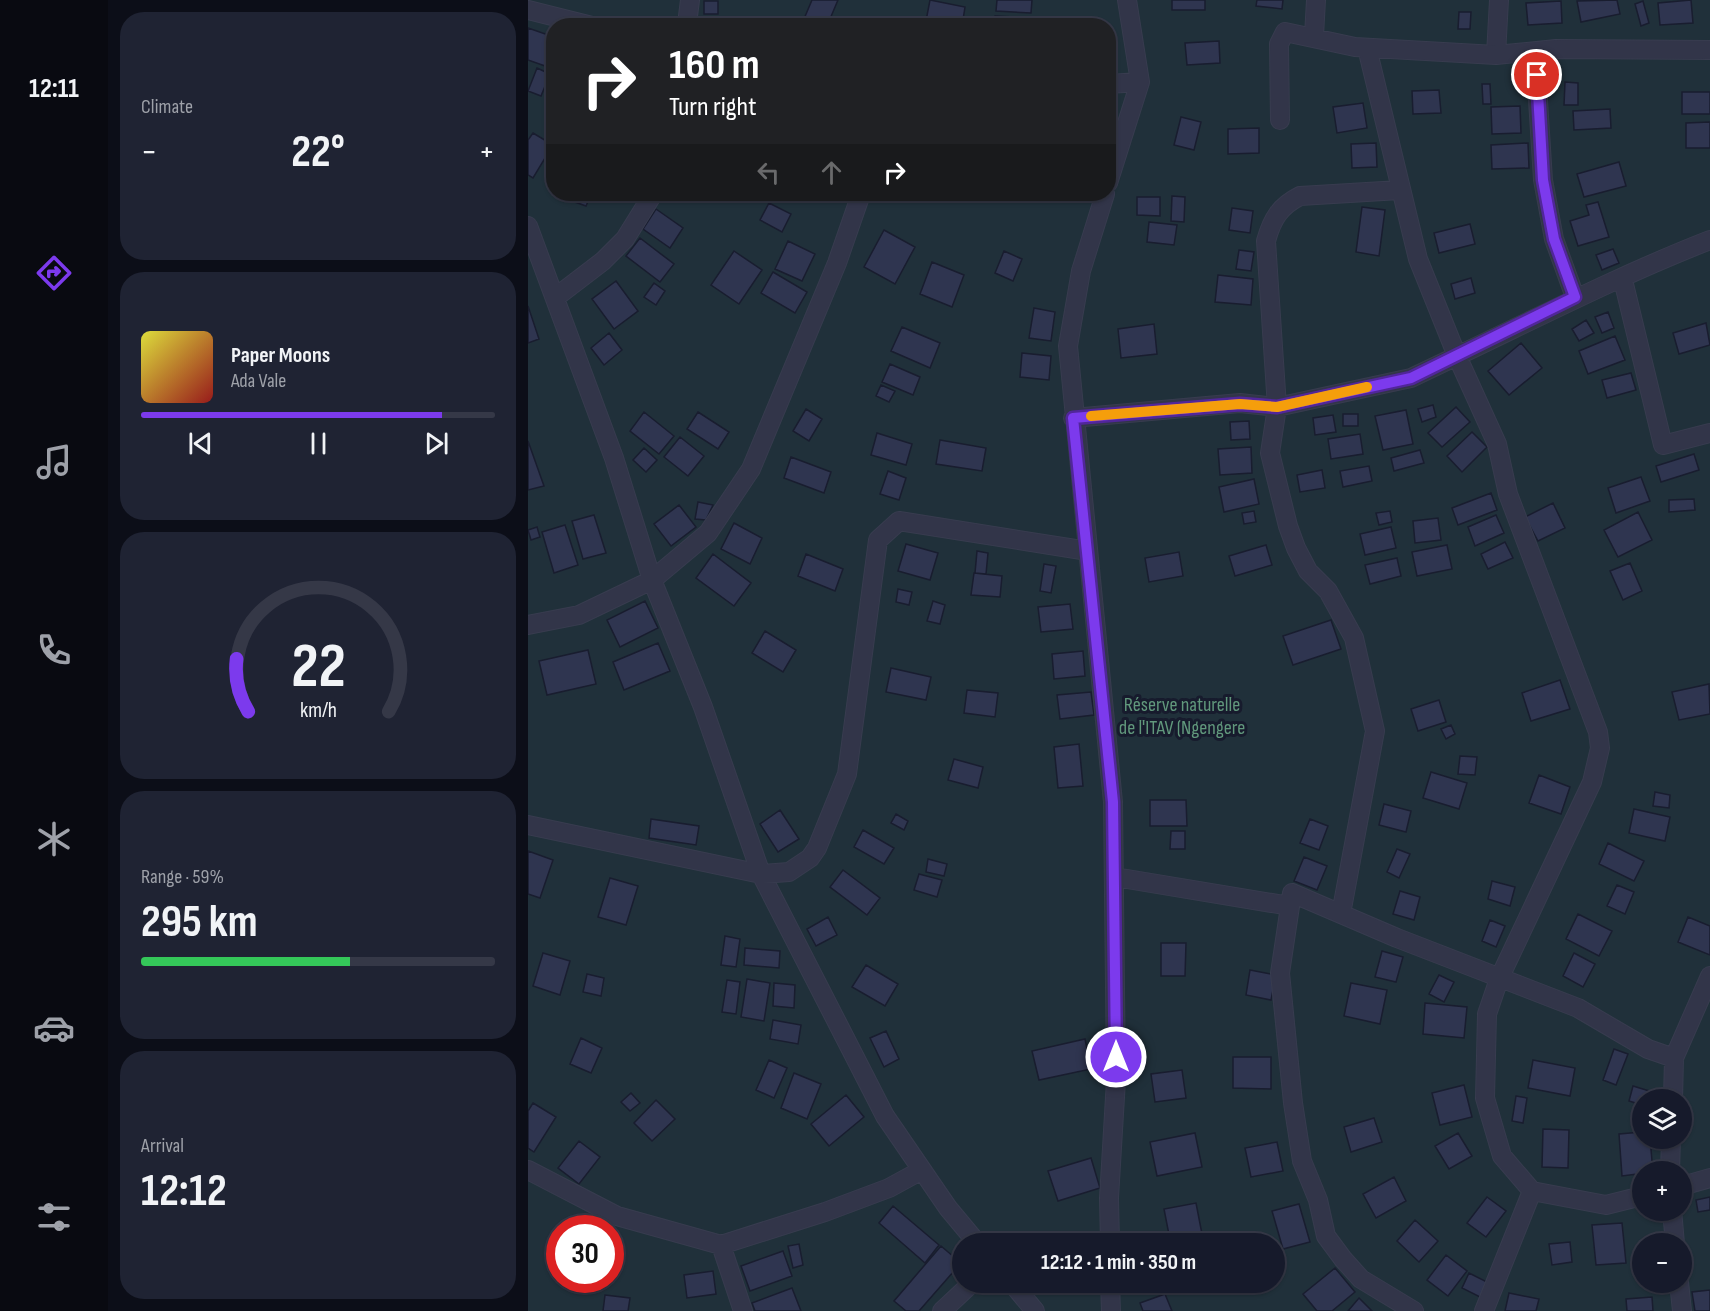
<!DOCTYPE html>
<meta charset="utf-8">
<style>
:root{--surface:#161a2b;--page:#1f2333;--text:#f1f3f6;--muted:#9ea1a9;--line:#353847;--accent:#7c3aed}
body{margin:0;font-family:"Sofia Sans Condensed",sans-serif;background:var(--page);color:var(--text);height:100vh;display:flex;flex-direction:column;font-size:22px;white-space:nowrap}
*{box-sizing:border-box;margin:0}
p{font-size:20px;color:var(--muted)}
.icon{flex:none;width:33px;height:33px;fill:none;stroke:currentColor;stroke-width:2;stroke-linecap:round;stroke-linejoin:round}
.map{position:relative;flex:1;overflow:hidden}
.side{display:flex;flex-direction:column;gap:12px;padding:12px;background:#0c0e18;width:420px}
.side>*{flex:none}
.guide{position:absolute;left:18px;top:18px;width:570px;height:183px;border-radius:24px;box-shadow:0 2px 4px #0004,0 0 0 2px var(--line);background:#202124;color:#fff;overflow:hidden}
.controls{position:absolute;left:1104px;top:1089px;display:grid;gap:12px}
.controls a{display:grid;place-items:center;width:60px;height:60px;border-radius:50%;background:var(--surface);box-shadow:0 2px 4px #0004,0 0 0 2px var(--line);font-size:30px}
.speed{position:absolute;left:18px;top:1215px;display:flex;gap:12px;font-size:30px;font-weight:700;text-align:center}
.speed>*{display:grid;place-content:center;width:78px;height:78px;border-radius:50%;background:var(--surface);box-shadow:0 2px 4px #0004,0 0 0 2px var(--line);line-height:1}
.speed .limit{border:9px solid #d22;background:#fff;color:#111}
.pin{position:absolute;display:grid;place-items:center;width:51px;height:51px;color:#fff;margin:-26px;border:3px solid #fff;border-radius:50%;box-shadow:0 2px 6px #0007}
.me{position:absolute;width:66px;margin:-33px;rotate:0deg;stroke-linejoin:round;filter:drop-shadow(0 0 4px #0008)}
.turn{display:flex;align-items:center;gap:21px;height:126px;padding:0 24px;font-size:27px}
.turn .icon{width:78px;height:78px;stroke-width:2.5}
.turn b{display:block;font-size:42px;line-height:51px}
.lanes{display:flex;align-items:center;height:57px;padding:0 24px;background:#0003;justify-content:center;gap:30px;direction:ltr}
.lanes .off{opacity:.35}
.big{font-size:45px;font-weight:700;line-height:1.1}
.side .widget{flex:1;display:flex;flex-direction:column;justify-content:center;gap:9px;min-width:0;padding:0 21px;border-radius:24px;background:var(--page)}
.side .dial{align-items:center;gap:0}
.dial svg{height:156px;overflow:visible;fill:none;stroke:var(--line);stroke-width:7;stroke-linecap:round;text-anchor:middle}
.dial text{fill:var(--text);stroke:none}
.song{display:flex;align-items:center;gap:18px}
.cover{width:72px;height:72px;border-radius:9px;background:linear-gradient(135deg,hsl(60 70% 55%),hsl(0 70% 35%))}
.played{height:6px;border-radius:3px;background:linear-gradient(90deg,var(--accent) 85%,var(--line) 85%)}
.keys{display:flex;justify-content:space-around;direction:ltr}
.heat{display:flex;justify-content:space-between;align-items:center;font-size:33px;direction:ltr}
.charge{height:9px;border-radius:4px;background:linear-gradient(90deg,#34c759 59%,var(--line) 0)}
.trip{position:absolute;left:424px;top:1233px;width:333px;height:60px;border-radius:30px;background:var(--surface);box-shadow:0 2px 4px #0004,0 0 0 2px var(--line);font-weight:700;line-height:60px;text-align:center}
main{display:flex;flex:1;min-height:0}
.tabs{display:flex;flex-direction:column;width:108px;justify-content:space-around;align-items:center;background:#090a11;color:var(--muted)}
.tabs .icon{width:42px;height:42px}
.tabs .active{color:var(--accent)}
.tabs b{font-size:27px;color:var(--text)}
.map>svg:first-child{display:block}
</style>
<main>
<nav class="tabs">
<b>12:11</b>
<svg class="icon active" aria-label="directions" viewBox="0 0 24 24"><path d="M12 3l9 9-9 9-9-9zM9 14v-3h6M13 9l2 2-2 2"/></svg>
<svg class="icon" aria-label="music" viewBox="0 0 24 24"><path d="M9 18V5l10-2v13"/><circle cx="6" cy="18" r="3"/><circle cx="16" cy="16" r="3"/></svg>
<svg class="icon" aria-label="phone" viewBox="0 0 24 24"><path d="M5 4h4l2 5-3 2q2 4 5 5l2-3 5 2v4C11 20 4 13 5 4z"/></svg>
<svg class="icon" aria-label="climate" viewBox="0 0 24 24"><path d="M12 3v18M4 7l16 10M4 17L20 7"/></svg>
<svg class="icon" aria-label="car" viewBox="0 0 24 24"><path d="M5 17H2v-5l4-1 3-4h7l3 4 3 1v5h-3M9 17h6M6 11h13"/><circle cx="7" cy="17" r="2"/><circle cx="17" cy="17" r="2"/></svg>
<svg class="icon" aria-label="filters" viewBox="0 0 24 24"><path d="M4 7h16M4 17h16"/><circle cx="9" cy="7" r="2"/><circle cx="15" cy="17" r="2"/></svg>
</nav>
<section class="side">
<div class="widget"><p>Climate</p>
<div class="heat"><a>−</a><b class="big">22°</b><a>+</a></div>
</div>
<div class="widget">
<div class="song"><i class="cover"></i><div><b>Paper Moons</b><p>Ada Vale</p></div></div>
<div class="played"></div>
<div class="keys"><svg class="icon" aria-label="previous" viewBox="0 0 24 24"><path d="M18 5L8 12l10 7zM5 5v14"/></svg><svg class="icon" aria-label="pause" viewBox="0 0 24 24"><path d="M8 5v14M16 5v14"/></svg><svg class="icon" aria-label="next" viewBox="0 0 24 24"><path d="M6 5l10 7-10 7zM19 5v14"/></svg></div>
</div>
<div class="widget dial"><svg viewBox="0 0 100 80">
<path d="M14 69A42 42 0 1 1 86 69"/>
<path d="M14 69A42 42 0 0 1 8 42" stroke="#7c3aed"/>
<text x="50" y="56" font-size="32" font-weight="700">22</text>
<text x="50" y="72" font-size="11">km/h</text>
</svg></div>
<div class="widget"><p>Range · 59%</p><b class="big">295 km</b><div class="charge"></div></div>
<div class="widget"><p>Arrival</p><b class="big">12:12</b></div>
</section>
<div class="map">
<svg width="1182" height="1311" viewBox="0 0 1182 1311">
<rect width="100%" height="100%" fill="#1e2239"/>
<!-- green -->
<path fill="#20303a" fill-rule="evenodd" d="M0,0H1182V1311H0ZM26,26H580V194H26ZM1114,1100H1154V1138H1114ZM1114,1172H1154V1210H1114ZM32,1228H82V1280H32ZM435,1244H747V1282H435ZM1114,1244H1154V1282H1114Z"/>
<!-- building -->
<path fill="#2f3550" stroke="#191d2f" stroke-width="1.5" d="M284,0H310L299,26H273Z
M402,0L437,7L434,26H397Z
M469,0H504L503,13L468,11Z
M644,0H677V10H644Z
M729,0H755L754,9L728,6Z
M1089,0L1092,14L1053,22L1049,1Z
M1163,0L1165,23L1132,25L1130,3Z
M176,1H190V14H176Z
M1033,1L1034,23L1000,25L998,3Z
M1115,1L1121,23L1113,26L1107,4Z
M931,12H943L942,29H930Z
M467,16L486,17V26H466Z
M0,28L26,37L17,66L0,60Z
M691,41L692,63L659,65L657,43Z
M9,68L22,74L13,96L0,91Z
M1037,82L1050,83V105H1036Z
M954,84H962L963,104H955Z
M911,90L913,113L885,114L884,91Z
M1154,92H1182V114H1154Z
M835,103L839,128L809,133L805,107Z
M992,106L993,133L964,134L963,107Z
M1082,109L1083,128L1046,130L1045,111Z
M653,117L673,122L666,150L646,145Z
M1182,122V148H1158V123Z
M731,128V153L700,154V129Z
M5,133L25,145L5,178L0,175V140Z
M848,143L849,167L824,168L823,144Z
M1000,143L1001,168L964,169L963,145Z
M1091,162L1098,186L1056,197L1049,174Z
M47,194L62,197L58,206L44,201Z
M644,196L657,197L656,222L643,221Z
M609,197H632V216L609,215Z
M1070,202L1081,237L1050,246L1042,221L1061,215L1058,205Z
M241,203L263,214L254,232L232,220Z
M834,207L857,210L851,256L828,252Z
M704,208L725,211L722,233L701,230Z
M128,209L155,228L142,248L115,229Z
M621,222L649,225L646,245L619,242Z
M942,224L947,244L911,253L906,233Z
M356,230L387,247L367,284L336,267Z
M112,238L146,264L132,282L98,256Z
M260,241L287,254L274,281L247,269Z
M1085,249L1091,263L1074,270L1068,255Z
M711,250L726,252L723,271L708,269Z
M206,251L234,270L211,304L183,285Z
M476,251L494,259L485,281L467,273Z
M404,262L436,275L424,307L392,294Z
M245,272L279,292L267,313L233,293Z
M690,275L725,279L723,305L687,302Z
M943,278L947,293L927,299L923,284Z
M88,281L110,311L86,329L64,299Z
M126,283L137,291L128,305L116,297Z
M0,306L11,339L0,343Z
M506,308L527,312L523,341L501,338Z
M1080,312L1086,328L1074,333L1067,317Z
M1058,320L1066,333L1051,341L1044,329Z
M1178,323L1182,345L1151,354L1145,333Z
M626,324L629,354L593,358L590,329Z
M374,327L412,343L402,368L363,351Z
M81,333L94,350L76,365L63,348Z
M1087,336L1097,360L1060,374L1051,351Z
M993,343L1014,368L981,395L960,371Z
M494,353L523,356L521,380L492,377Z
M362,364L392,377L385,395L354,382Z
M1103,373L1108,390L1079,398L1074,380Z
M353,385L367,391L361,402L348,396Z
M905,405L908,417L894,422L890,409Z
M928,407L942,422L914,447L900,433Z
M278,409L294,419L281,441L265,431Z
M878,410L885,444L855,450L847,416Z
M116,412L146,436L131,454L102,431Z
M170,412L201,432L190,449L159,429Z
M815,414H830V426H815Z
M805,415L808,432L787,435L785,418Z
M721,421L722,439L703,440L702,422Z
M944,432L959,447L934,472L919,456Z
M349,433L384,444L378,465L343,455Z
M832,434L835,454L803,459L800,439Z
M152,437L176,456L160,476L136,457Z
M412,440L458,448L454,471L408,464Z
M0,441L16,486L0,490Z
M723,447L724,473L692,475L690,449Z
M116,448L129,460L118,472L105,460Z
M892,450L896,463L866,471L863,458Z
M1166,454L1171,470L1133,482L1128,466Z
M263,457L303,472L296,493L256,478Z
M841,466L844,481L815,487L812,471Z
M794,470L797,488L772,492L769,475Z
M360,471L378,478L371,500L352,494Z
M1113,477L1122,501L1088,513L1080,488Z
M726,479L731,504L696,512L691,487Z
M963,493L969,510L930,525L924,508Z
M1166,499L1167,510L1141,512V500Z
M170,502L185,505L178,520L167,519Z
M1025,503L1037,528L1010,541L997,517Z
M151,505L168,527L143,546L126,524Z
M726,511L728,522L716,524L714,513Z
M862,511L864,522L851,525L848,513Z
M1110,512L1124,540L1090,557L1076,530Z
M66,515L78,553L55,559L44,521Z
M968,515L976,533L947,546L940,527Z
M910,518L913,540L887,543L885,521Z
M206,523L234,538L222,564L193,549Z
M37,525L50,565L26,573L14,532Z
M9,527L12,537L3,540L0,530Z
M863,527L868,548L837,555L832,534Z
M977,542L985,558L960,569L953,554Z
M378,544L410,553L402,580L370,571Z
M738,545L744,565L707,576L701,556Z
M919,545L924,569L889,576L884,552Z
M449,551L460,553L458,574L447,573Z
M651,552L655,576L621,582L617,558Z
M185,554L223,583L206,606L168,578Z
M278,554L315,569L307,591L270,576Z
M869,558L873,576L842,584L837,565Z
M1102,563L1114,591L1095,600L1082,571Z
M516,564L528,566L523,593L512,591Z
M446,573L474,576L472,597L443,595Z
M370,589L384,592L381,605L368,602Z
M117,601L130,628L92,647L79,620Z
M405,601L417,605L412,624L399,621Z
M542,604L545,629L513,632L510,607Z
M803,620L813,649L765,665L755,636Z
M237,631L268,650L255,672L224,653Z
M130,643L142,671L96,690L85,662Z
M60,650L68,684L19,695L11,661Z
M555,651L557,676L526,679L524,654Z
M363,668L403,677L398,700L358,692Z
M1032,680L1042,709L1003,721L994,693Z
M1181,684L1182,714L1151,720L1144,692Z
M439,690L470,693L467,717L436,713Z
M563,692L566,715L532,719L529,695Z
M911,700L918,722L890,731L883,709Z
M923,725L927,734L918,739L913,729Z
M551,744L555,786L530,788L526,747Z
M932,756L949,757L947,775L930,774Z
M426,759L455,767L450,788L420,780Z
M903,772L939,783L931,809L895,798Z
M1011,775L1042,787L1033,814L1001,803Z
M1127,792L1142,795L1141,808L1125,806Z
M622,800H658L659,826H622Z
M856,804L883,811L878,832L851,825Z
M1106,809L1142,817L1137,841L1101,833Z
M252,810L271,839L250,852L232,824Z
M368,814L380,821L376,830L363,823Z
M123,819L171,826L168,845L121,838Z
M782,819L800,826L791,850L772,843Z
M335,830L366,848L356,864L326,847Z
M643,831H657V849H642Z
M1080,843L1116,861L1106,881L1071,864Z
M869,849L882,854L871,878L859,872Z
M0,851L25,860L12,898L0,894Z
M776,857L799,866L789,890L766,881Z
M400,859L419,864L416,876L398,872Z
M315,870L352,898L339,915L302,887Z
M391,874L414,880L409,897L386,890Z
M82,878L110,886L98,925L70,917Z
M964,881L987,887L982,906L960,899Z
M1089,885L1106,892L1097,914L1079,906Z
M872,891L892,897L886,920L865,914Z
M1050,914L1084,931L1071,956L1038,939Z
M300,917L309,935L288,946L279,929Z
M1160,917L1182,926V955L1150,942Z
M962,920L977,926L968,947L954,941Z
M197,936L212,939L208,967L193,965Z
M633,943H658L657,976H633Z
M217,948L252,951L251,968L216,965Z
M854,951L875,957L868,982L847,977Z
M15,953L42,961L32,995L5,986Z
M1046,953L1067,964L1055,987L1035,976Z
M338,965L370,984L357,1006L324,987Z
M722,970L748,975L743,1000L718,995Z
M59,974L76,978L73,996L55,992Z
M911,975L926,982L916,1002L901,994Z
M219,979L242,983L236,1021L213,1017Z
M199,980L212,982L208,1014L194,1012Z
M246,983L267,985L266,1008L245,1006Z
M823,983L859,990L852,1024L816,1016Z
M897,1003L939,1007L936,1038L895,1034Z
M245,1020L273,1025L270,1044L242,1039Z
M358,1031L371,1059L356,1067L342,1038Z
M53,1038L74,1048L63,1073L42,1064Z
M557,1039L563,1069L511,1080L504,1051Z
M1086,1049L1100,1054L1088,1085L1075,1080Z
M705,1057H743V1089L705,1088Z
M241,1060L259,1068L246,1098L228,1090Z
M1005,1060L1047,1068L1042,1096L1000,1088Z
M654,1070L658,1098L627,1102L623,1074Z
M266,1073L293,1084L279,1119L253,1108Z
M936,1085L944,1117L912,1125L904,1093Z
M1105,1086L1128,1093L1126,1100H1114V1105L1101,1101Z
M103,1093L112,1103L102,1111L93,1102Z
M318,1095L336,1117L301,1146L283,1124Z
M988,1096L999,1098L995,1123L984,1121Z
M128,1100L147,1119L124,1141L106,1123Z
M5,1103L28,1117L6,1152L0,1148V1111Z
M846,1118L854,1142L823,1152L816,1127Z
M1015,1129L1041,1130L1040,1168L1014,1167Z
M1114,1132V1138H1122L1125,1172L1094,1176L1091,1134Z
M667,1133L674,1167L629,1176L622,1142Z
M930,1133L944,1156L921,1169L907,1146Z
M51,1141L72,1157L51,1184L30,1168Z
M749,1142L755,1171L723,1177L717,1148Z
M563,1158L572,1188L530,1201L520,1171Z
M866,1177L878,1201L848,1218L835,1194Z
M959,1197L978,1211L958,1237L939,1223Z
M1182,1197V1210L1170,1212L1168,1200Z
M668,1203L674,1234L642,1240L636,1209Z
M771,1204L782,1242L755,1249L744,1211Z
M365,1206L411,1245L397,1263L351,1223Z
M887,1220L910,1241L891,1262L869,1241Z
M1094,1223L1098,1263L1068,1265L1064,1225Z
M1042,1242L1044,1262L1024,1265L1021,1244Z
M271,1244L275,1265L265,1268L260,1246Z
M413,1246L433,1263L391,1311H378L366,1301Z
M255,1251L264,1276L222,1291L213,1266Z
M918,1255L939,1271L920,1296L899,1280Z
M807,1268L827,1292L804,1311H789L775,1294Z
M185,1271L188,1294L159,1298L156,1275Z
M941,1273L961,1283L954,1298L934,1288Z
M264,1288L273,1311H227L224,1303Z
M1182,1290V1311H1167L1164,1292Z
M981,1293L1011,1299L1008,1311H977Z
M637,1294L644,1311H615L612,1303Z
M77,1295L102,1298L100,1311H75Z
M1124,1297L1125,1311H1099L1098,1299Z
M831,1298L844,1311H820Z"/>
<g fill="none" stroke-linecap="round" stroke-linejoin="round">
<defs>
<path id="minor" d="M162,0L159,24L164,26
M0,10L64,26
M786,36L788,0
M1007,52L1015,180L1026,239L1047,297
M968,55L971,0
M580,84L612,82
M752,120L751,44L757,32L827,47L968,55L1028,49L1182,50
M580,183L612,82L599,0
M577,194L553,271L540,346L585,802L588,1080L581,1198L582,1244
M0,226L86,458L124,580L175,707L233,874L357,1116L420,1208L450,1244
M1095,280L1135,445L1182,433
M28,297L75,261L97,239L125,194
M545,418L712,403L749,407L883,378L929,356L890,259L839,48
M0,625L51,615L124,580L180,533L223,469L309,263L333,194
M0,825L233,874L261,872L282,858L289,848L319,774L350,540L371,521L560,551
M587,877L762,906
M813,914L847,731L826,638L800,591L780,571L768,548L760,526L742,453L749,407L738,241C744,219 752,206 772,196L872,190
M1145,1100L1146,1058L1182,976
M0,1170L89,1216L193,1245L297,1212L361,1188L394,1170
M1142,1172L1143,1138
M1154,1186L1182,1178
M1114,1196L1078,1205L1004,1191L974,1156L957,1098L959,1014L971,979L1064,782L1072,748L1070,732L980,494L969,444L929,356C1013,316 1095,274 1182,240
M1144,1210L1147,1244
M193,1245L215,1311
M483,1282L507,1311
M582,1282L583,1311
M1151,1282L1154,1311
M414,1311L445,1282
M886,1311L833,1279L815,1259L798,1236L790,1200L774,1161L765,1103L752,973L764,893L869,938L1050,1008L1120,1049L1146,1058
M956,1311L1004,1191"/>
</defs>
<!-- minor casing -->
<use href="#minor" stroke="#383c4f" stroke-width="20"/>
<!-- minor -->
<use href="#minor" stroke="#323549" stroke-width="18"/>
</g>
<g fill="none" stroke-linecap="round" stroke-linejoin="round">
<defs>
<path id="route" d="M588,1057L585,802L545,418L712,404L749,407L883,378L1047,297L1026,239L1015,180L1009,75"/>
</defs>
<!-- route casing -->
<use href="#route" stroke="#51269a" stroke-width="15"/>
<!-- route -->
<use href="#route" stroke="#7c3aed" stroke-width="10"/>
<!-- slow -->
<path stroke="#f59e0b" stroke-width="10" d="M563,416L712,404L749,407L839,387"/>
</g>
<g text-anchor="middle" stroke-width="6" stroke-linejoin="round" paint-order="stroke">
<!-- park labels -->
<g font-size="20" fill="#61987c" stroke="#171b2d">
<text x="654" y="711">Réserve naturelle<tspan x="654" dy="23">de l'ITAV (Ngengere</tspan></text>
</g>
</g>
</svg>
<div class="controls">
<a><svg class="icon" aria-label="layers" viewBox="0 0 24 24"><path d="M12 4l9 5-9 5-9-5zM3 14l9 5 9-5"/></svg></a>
<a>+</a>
<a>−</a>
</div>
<div class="speed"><div class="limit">30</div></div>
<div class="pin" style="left:1009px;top:75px;background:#d93025"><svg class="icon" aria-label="arrive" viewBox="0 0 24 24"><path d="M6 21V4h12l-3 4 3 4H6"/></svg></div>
<svg class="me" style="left:588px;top:1057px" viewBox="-20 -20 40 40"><circle r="17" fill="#7c3aed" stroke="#fff" stroke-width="3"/><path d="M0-11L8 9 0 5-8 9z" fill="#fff"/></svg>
<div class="trip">12:12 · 1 min · 350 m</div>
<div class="guide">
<div class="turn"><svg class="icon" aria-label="right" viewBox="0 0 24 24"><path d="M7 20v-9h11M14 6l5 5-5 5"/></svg><div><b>160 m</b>Turn right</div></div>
<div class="lanes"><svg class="icon off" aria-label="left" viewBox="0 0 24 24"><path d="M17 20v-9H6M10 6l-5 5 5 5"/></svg><svg class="icon off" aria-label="ahead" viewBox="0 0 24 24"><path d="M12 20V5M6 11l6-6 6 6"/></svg><svg class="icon" aria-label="right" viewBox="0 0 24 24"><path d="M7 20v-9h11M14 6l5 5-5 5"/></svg></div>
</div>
</div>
</main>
